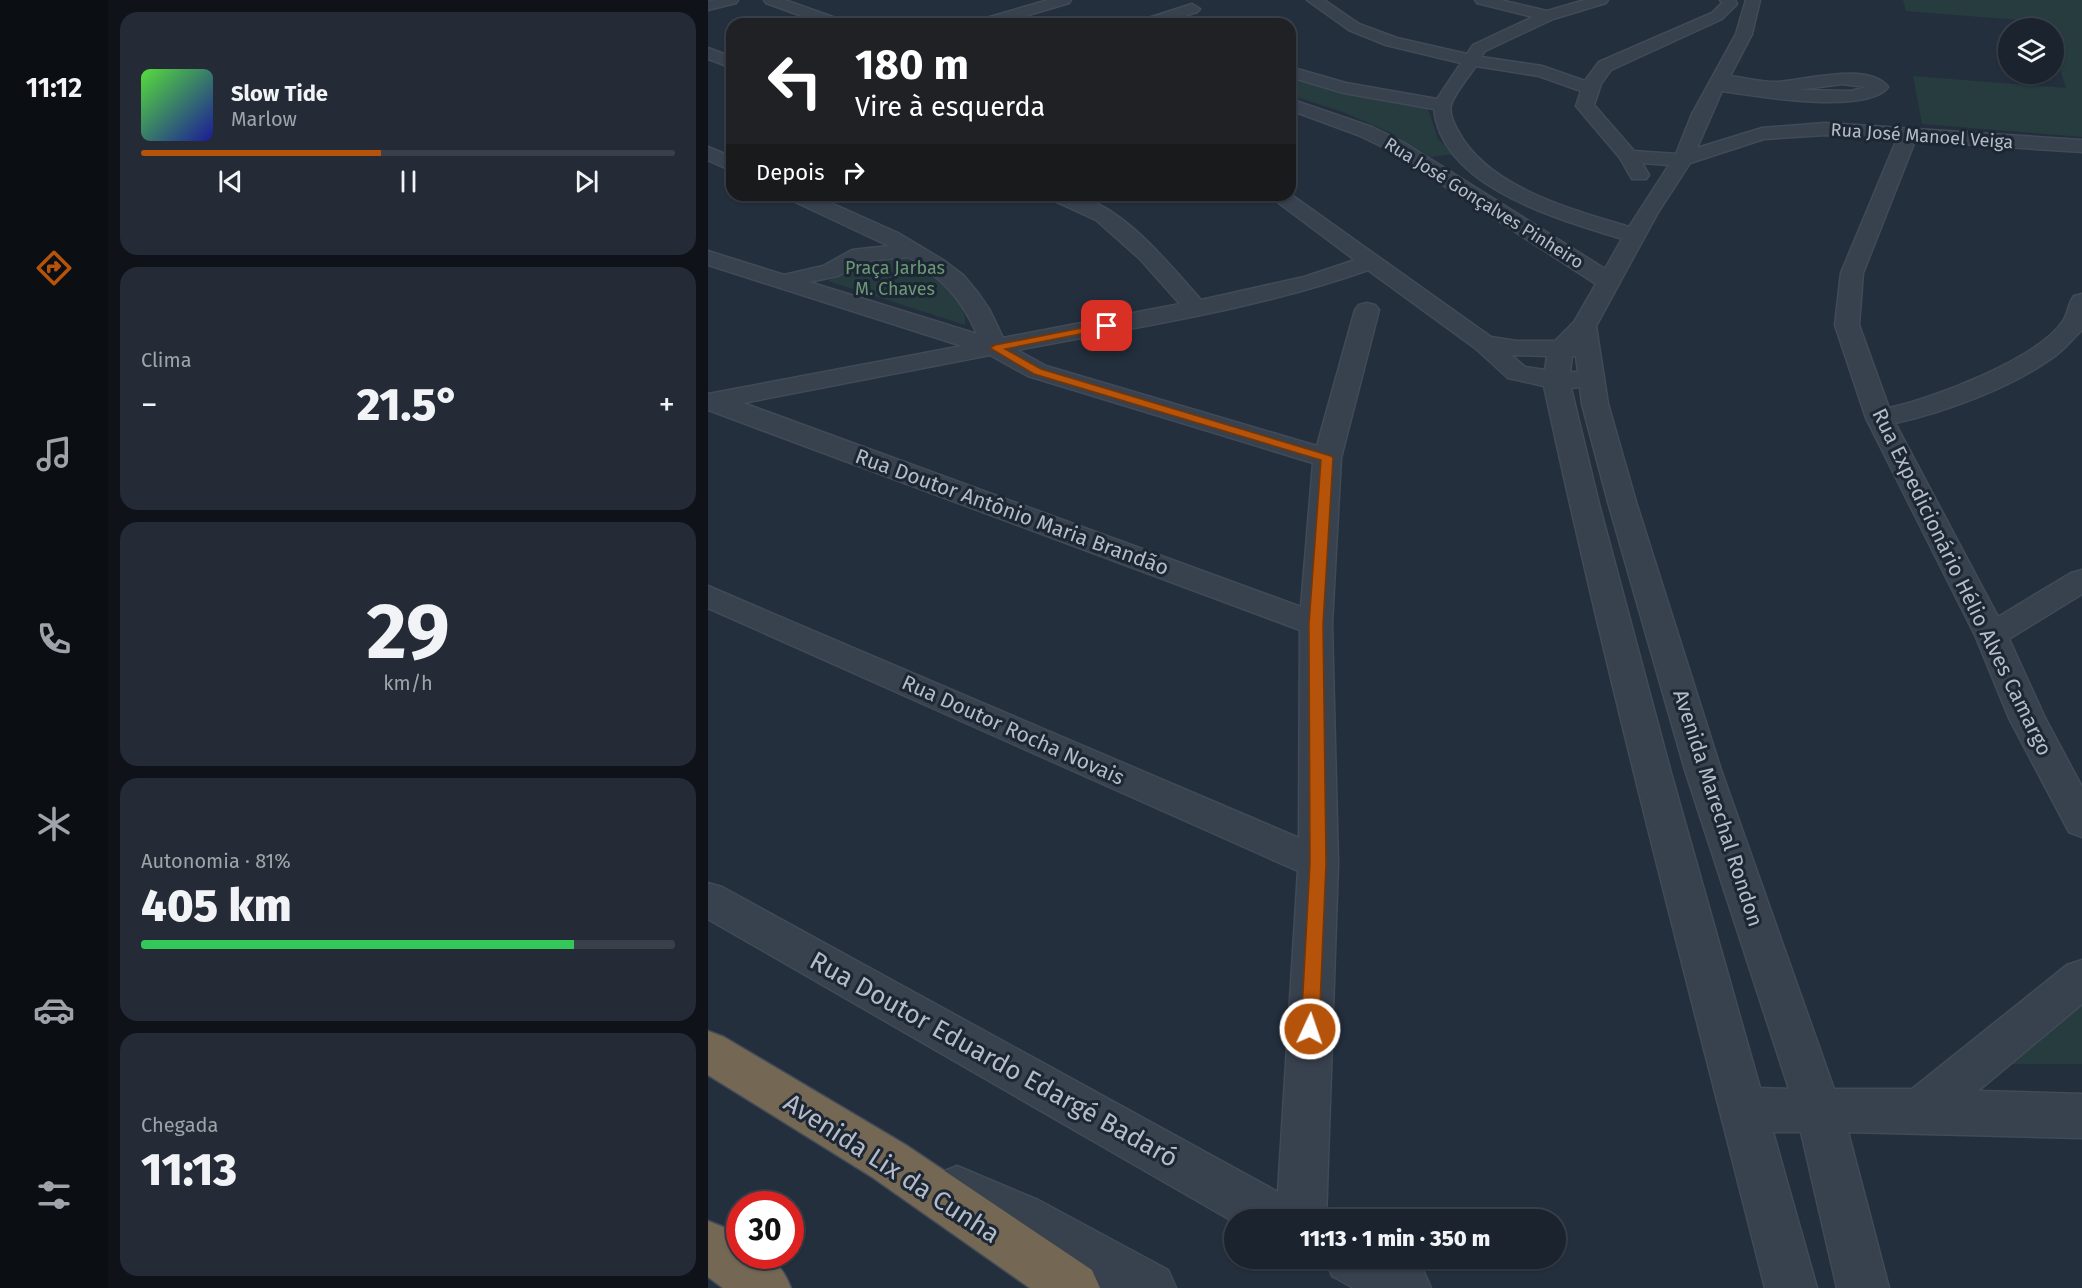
<!DOCTYPE html>
<html lang="pt">
<meta charset="utf-8">
<style>
:root{--surface:#1b232e;--page:#242b36;--text:#f1f3f6;--muted:#a0a4aa;--line:#39404a;--accent:#b45309}
body{margin:0;font-family:"Fira Sans",sans-serif;background:var(--page);color:var(--text);height:100vh;display:flex;flex-direction:column;font-size:22px;white-space:nowrap}
*{box-sizing:border-box;margin:0}
p{font-size:20px;color:var(--muted)}
.icon{flex:none;width:33px;height:33px;fill:none;stroke:currentColor;stroke-width:2;stroke-linecap:round;stroke-linejoin:round}
.map{position:relative;flex:1;overflow:hidden}
.details{display:flex;flex-direction:column;gap:12px;padding:12px;background:#0f1319;width:600px}
.details>*{flex:none}
.banner{position:absolute;left:18px;top:18px;width:570px;height:183px;border-radius:18px;box-shadow:0 2px 4px #0004,0 0 0 2px var(--line);background:#202124;color:#fff;overflow:hidden}
.fabs{position:absolute;left:1290px;top:18px;display:grid;gap:12px}
.fabs a{display:grid;place-items:center;width:66px;height:66px;border-radius:50%;background:var(--surface);box-shadow:0 2px 4px #0004,0 0 0 2px var(--line);font-size:30px}
.speed{position:absolute;left:18px;top:1191px;display:flex;gap:12px;font-size:30px;font-weight:700;text-align:center}
.speed>*{display:grid;place-content:center;width:78px;height:78px;border-radius:50%;background:var(--surface);box-shadow:0 2px 4px #0004,0 0 0 2px var(--line);line-height:1}
.speed .limit{border:9px solid #d22;background:#fff;color:#111}
.pin{position:absolute;display:grid;place-items:center;width:51px;height:51px;color:#fff;margin:-26px;border-radius:12px;box-shadow:0 3px 9px #0006}
.me{position:absolute;width:66px;margin:-33px;rotate:3deg;stroke-linejoin:round;filter:drop-shadow(0 0 4px #0008)}
.turn{display:flex;align-items:center;gap:21px;height:126px;padding:0 30px;font-size:27px}
.turn .icon{width:78px;height:78px;stroke-width:2.5}
.turn b{display:block;font-size:42px;line-height:51px}
.then{display:flex;align-items:center;height:57px;padding:0 30px;background:#0003;gap:12px;font-size:22px}
.big{font-size:45px;font-weight:800;line-height:1.1}
.details .card{flex:1;display:flex;flex-direction:column;justify-content:center;gap:9px;min-width:0;padding:0 21px;border-radius:18px;background:var(--page)}
.details .dial{align-items:center;gap:0}
.dial b{font-size:78px;line-height:1}
.song{display:flex;align-items:center;gap:18px}
.cover{width:72px;height:72px;border-radius:9px;background:linear-gradient(135deg,hsl(110 70% 55%),hsl(240 70% 35%))}
.played{height:6px;border-radius:3px;background:linear-gradient(90deg,var(--accent) 45%,var(--line) 45%)}
.keys{display:flex;justify-content:space-around;direction:ltr}
.heat{display:flex;justify-content:space-between;align-items:center;font-size:33px;direction:ltr}
.charge{height:9px;border-radius:4px;background:linear-gradient(90deg,#34c759 81%,var(--line) 0)}
.trip{position:absolute;left:516px;top:1209px;width:342px;height:60px;border-radius:30px;background:var(--surface);box-shadow:0 2px 4px #0004,0 0 0 2px var(--line);font-weight:800;line-height:60px;text-align:center}
main{display:flex;flex:1;min-height:0}
.menu{display:flex;flex-direction:column;width:108px;justify-content:space-around;align-items:center;background:#0b0e12;color:var(--muted)}
.menu .icon{width:42px;height:42px}
.menu .on{color:var(--accent)}
.menu b{font-size:27px;color:var(--text)}
.map>svg:first-child{display:block}
</style>
<main>
<nav class="menu">
<b>11:12</b>
<svg class="icon on" aria-label="directions" viewBox="0 0 24 24"><path d="M12 3l9 9-9 9-9-9zM9 14v-3h6M13 9l2 2-2 2"/></svg>
<svg class="icon" aria-label="music" viewBox="0 0 24 24"><path d="M9 18V5l10-2v13"/><circle cx="6" cy="18" r="3"/><circle cx="16" cy="16" r="3"/></svg>
<svg class="icon" aria-label="phone" viewBox="0 0 24 24"><path d="M5 4h4l2 5-3 2q2 4 5 5l2-3 5 2v4C11 20 4 13 5 4z"/></svg>
<svg class="icon" aria-label="climate" viewBox="0 0 24 24"><path d="M12 3v18M4 7l16 10M4 17L20 7"/></svg>
<svg class="icon" aria-label="car" viewBox="0 0 24 24"><path d="M5 17H2v-5l4-1 3-4h7l3 4 3 1v5h-3M9 17h6M6 11h13"/><circle cx="7" cy="17" r="2"/><circle cx="17" cy="17" r="2"/></svg>
<svg class="icon" aria-label="filters" viewBox="0 0 24 24"><path d="M4 7h16M4 17h16"/><circle cx="9" cy="7" r="2"/><circle cx="15" cy="17" r="2"/></svg>
</nav>
<section class="details">
<div class="card">
<div class="song"><i class="cover"></i><div><b>Slow Tide</b><p>Marlow</p></div></div>
<div class="played"></div>
<div class="keys"><svg class="icon" aria-label="previous" viewBox="0 0 24 24"><path d="M18 5L8 12l10 7zM5 5v14"/></svg><svg class="icon" aria-label="pause" viewBox="0 0 24 24"><path d="M8 5v14M16 5v14"/></svg><svg class="icon" aria-label="next" viewBox="0 0 24 24"><path d="M6 5l10 7-10 7zM19 5v14"/></svg></div>
</div>
<div class="card"><p>Clima</p>
<div class="heat"><a>−</a><b class="big">21.5°</b><a>+</a></div>
</div>
<div class="card dial"><b>29</b><p>km/h</p></div>
<div class="card"><p>Autonomia · 81%</p><b class="big">405 km</b><div class="charge"></div></div>
<div class="card"><p>Chegada</p><b class="big">11:13</b></div>
</section>
<div class="map">
<svg width="1374" height="1288" viewBox="0 0 1374 1288">
<rect width="100%" height="100%" fill="#242f3e"/>
<!-- green -->
<path fill="#263c3f" d="M1195,0H1374V137L1214,124L1205,76L1358,88L1346,49V28H1339L1337,22L1198,11Z
M582,75L719,106L730,139L746,154L723,157L683,133L635,112L582,95Z
M187,252C214,265 261,290 257,325L120,281Z
M1374,990V1064H1280Z"/>
<g fill="none" stroke-linecap="round" stroke-linejoin="round">
<defs>
<path id="minor" d="M6,0H30L28,3L0,10V1Z
M56,0H77L136,21L139,24H116L58,3Z
M340,0H363L361,3L290,24H265L268,21Z
M599,0H616L651,24L689,38L759,54L765,45L825,17L769,3L767,0H792L839,11L877,0H900L898,3L845,19L777,51L773,57L834,66L877,81L891,62L1004,13L1014,3L1012,0H1027L1029,4L1014,19L903,70L893,84L886,105L926,151L968,154L984,114L1028,34L1038,0H1052L1044,34L1022,76C1037,78 1053,82 1068,82C1095,81 1161,61 1180,87C1159,115 1047,96 1014,91L989,148L1054,128L1117,123L1374,140V152L1207,141L1155,273L1151,325L1181,408C1224,399 1330,359 1355,321C1360,314 1360,304 1366,296L1374,294V330C1364,339 1355,351 1344,358C1302,388 1237,412 1187,423L1290,617L1363,573L1374,570V594L1301,639L1337,718L1374,787V837L1361,832L1301,718L1267,635L1158,418L1127,325L1133,273L1189,139L1117,135L1056,139L982,163L949,214L888,326L900,404L928,502L1013,770L1126,1089H1204L1359,965L1374,960V1004L1270,1091L1374,1094V1138L1140,1132L1181,1288H1129L1093,1132H1065L1109,1288H1057C981,988 901,689 836,386L800,378L767,348L660,270C547,310 426,327 309,350L338,366L609,446L647,310L651,305L659,303L667,305L671,310L633,458L624,624L630,863L618,1220H526V1222L0,919V883L14,887L570,1192L590,871L0,608V586L591,838L592,630L0,410V394L254,346L0,265V251L76,275L115,266L144,250L181,246L81,199L78,195H105L190,233L235,260L255,275L270,293L281,309L295,338L472,304L432,259L388,220L342,199L339,195C347,195 358,193 367,195C417,208 460,263 493,300L596,277L647,260L560,195L582,194L783,337L808,341H847L866,322L888,284L681,150L650,135L582,110V99L664,127L695,142L897,269L914,239C851,219 734,188 726,109L636,93L582,77V67L638,83L729,99L753,63L678,45L641,30ZM768,66L831,76L873,91L868,106L912,158L924,179H938L941,175L934,163L961,165L921,227C863,209 780,188 750,131C746,124 741,113 743,105C746,94 761,76 768,66ZM1134,84L1158,87L1143,91L1089,90ZM201,257C234,279 253,297 269,334L101,282L130,276L157,261ZM282,355L320,376L605,463L593,607L35,403ZM803,355L839,356L837,370L817,367ZM864,356H868L870,372H862ZM872,387L874,404L900,502L977,770L1081,1089L1052,1088L963,773L891,504L863,388Z
M484,4L492,9L489,12L452,24H428L431,21Z
M0,48L24,57V68L0,59Z
M0,147L24,157V171L0,160Z
M249,1166L330,1200L460,1270L468,1288H391L296,1234L232,1207L225,1190L232,1173Z
M617,1258H694L715,1270L723,1288H646L624,1276Z"/>
<path id="highway" d="M0,1031L16,1037L198,1145L384,1270L392,1288H322L164,1177L0,1075Z
M0,1221L18,1228L32,1238V1256C62,1256 71,1259 83,1288H15L0,1277Z"/>
</defs>
<!-- minor casing -->
<use href="#minor" stroke="#414a57" stroke-width="3"/>
<!-- highway casing -->
<use href="#highway" stroke="#434c59" stroke-width="3"/>
<!-- minor -->
<use href="#minor" fill="#38414e" fill-rule="evenodd"/>
<!-- highway -->
<use href="#highway" fill="#746855" fill-rule="evenodd"/>
</g>
<!-- route -->
<path fill="#b45309" stroke="#753606" stroke-width="1.5" d="M399,323L404,326L402,328L297,349L333,369L623,456L625,458L615,624L618,863L611,1029L609,1035L602,1038L596,1035L593,1029L602,863L601,624L613,460L326,374L282,348L287,345Z"/>
<g text-anchor="middle" stroke-width="6" stroke-linejoin="round" paint-order="stroke">
<!-- far-street labels -->
<g font-size="18" fill="#b4bcc9" stroke="#1d2633">
<text transform="translate(1214 136) rotate(4)" y="6">Rua José Manoel Veiga</text>
<text transform="translate(776 203) rotate(32)" y="6">Rua José Gonçalves Pinheiro</text>
</g>
<!-- far-park labels -->
<g font-size="18" fill="#6b9a76" stroke="#1d2633">
<text x="187" y="274">Praça Jarbas<tspan x="187" dy="21">M. Chaves</tspan></text>
</g>
<!-- street labels -->
<g font-size="21" fill="#b4bcc9" stroke="#1d2633">
<text transform="translate(304 512) rotate(20)" y="7">Rua Doutor Antônio Maria Brandão</text>
<text transform="translate(1254 582) rotate(64)" y="7">Rua Expedicionário Hélio Alves Camargo</text>
<text transform="translate(305 730) rotate(24)" y="7">Rua Doutor Rocha Novais</text>
<text transform="translate(1010 808) rotate(72)" y="7">Avenida Marechal Rondon</text>
</g>
<!-- near-street labels -->
<g font-size="26" fill="#b4bcc9" stroke="#1d2633">
<text transform="translate(286 1059) rotate(29)" y="9">Rua Doutor Eduardo Edargé Badaró</text>
<text transform="translate(184 1168) rotate(33)" y="9">Avenida Lix da Cunha</text>
</g>
</g>
</svg>
<div class="fabs">
<a><svg class="icon" aria-label="layers" viewBox="0 0 24 24"><path d="M12 4l9 5-9 5-9-5zM3 14l9 5 9-5"/></svg></a>
</div>
<div class="speed"><div class="limit">30</div></div>
<div class="pin" style="left:399px;top:326px;background:#d93025"><svg class="icon" aria-label="arrive" viewBox="0 0 24 24"><path d="M6 21V4h12l-3 4 3 4H6"/></svg></div>
<svg class="me" style="left:602px;top:1029px" viewBox="-20 -20 40 40"><circle r="17" fill="#b45309" stroke="#fff" stroke-width="3"/><path d="M0-11L8 9 0 5-8 9z" fill="#fff"/></svg>
<div class="trip">11:13 · 1 min · 350 m</div>
<div class="banner">
<div class="turn"><svg class="icon" aria-label="left" viewBox="0 0 24 24"><path d="M17 20v-9H6M10 6l-5 5 5 5"/></svg><div><b>180 m</b>Vire à esquerda</div></div>
<div class="then">Depois<svg class="icon" aria-label="right" viewBox="0 0 24 24"><path d="M7 20v-9h11M14 6l5 5-5 5"/></svg></div>
</div>
</div>
</main>
